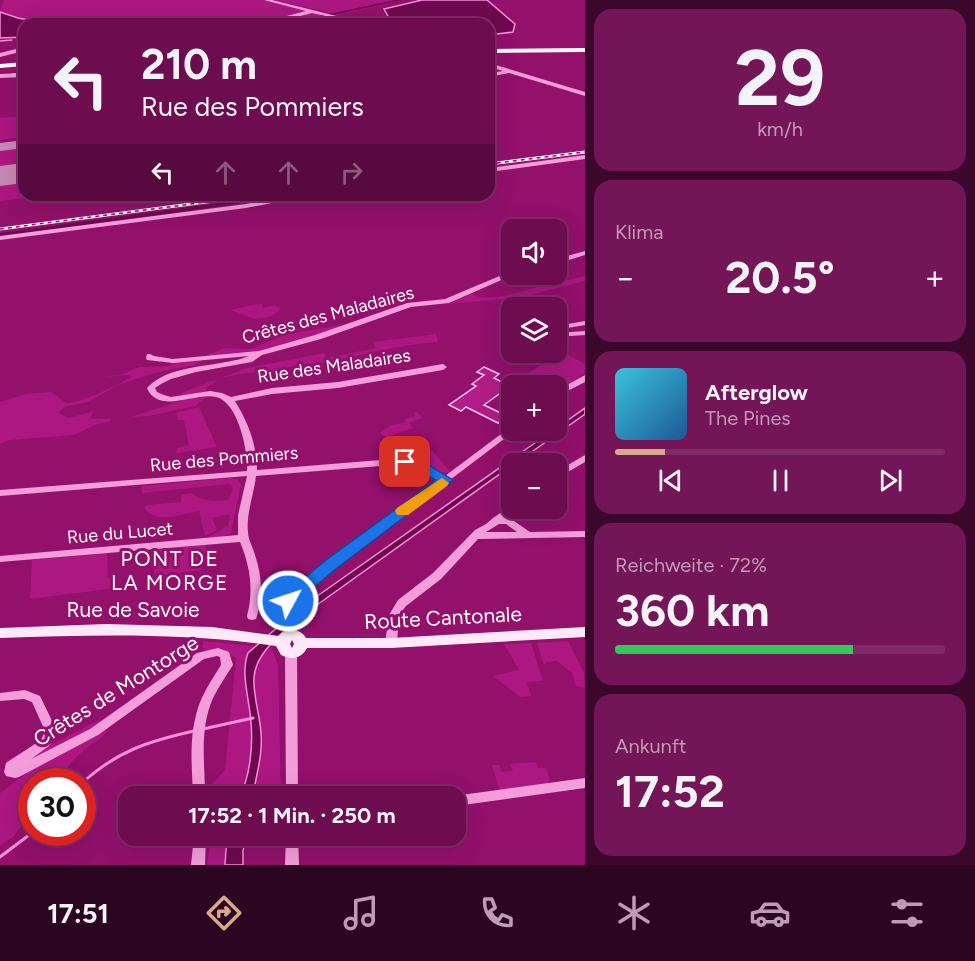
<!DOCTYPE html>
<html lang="de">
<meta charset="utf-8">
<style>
:root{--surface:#6e0c50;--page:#731557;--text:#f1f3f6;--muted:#bf9bb7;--line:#802c67;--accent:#d6ab8b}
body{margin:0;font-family:Figtree,sans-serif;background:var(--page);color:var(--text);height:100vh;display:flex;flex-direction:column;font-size:22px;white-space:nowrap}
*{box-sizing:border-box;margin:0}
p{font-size:20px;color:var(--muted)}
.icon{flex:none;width:33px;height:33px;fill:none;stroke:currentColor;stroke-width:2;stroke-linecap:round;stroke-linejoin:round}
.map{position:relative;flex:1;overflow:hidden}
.details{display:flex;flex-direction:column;gap:9px;padding:9px;background:#3c072c;width:390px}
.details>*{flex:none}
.guide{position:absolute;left:18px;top:18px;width:477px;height:183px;border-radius:18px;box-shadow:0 6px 24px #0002,0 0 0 2px var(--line);background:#6e0c50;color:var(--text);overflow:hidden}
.fabs{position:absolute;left:501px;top:219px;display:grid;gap:12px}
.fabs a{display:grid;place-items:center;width:66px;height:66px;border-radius:12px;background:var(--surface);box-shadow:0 6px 24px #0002,0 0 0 2px var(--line);font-size:30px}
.speed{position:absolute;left:18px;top:768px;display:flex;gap:12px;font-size:30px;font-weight:700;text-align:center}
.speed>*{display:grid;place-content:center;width:78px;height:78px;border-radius:50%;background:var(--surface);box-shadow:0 6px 24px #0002,0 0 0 2px var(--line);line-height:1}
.speed .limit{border:9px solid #d22;background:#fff;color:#111}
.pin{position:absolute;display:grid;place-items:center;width:51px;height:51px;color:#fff;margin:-26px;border-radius:12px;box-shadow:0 3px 9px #0006}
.me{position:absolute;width:66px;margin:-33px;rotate:50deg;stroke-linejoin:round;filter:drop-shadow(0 0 4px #0008)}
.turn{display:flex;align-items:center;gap:21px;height:126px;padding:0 24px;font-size:27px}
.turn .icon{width:78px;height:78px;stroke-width:2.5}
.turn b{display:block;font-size:42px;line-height:51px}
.lanes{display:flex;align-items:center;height:57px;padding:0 24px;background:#0003;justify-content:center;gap:30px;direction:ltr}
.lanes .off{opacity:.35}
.big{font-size:45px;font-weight:700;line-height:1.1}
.details .tile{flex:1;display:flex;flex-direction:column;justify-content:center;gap:9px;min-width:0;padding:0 21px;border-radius:18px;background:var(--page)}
.details .dial{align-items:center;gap:0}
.dial b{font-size:78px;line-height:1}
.song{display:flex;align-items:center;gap:18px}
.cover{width:72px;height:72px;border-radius:9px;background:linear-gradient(135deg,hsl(190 70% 55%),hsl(210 70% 35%))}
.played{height:6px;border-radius:3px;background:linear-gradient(90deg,var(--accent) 15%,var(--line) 15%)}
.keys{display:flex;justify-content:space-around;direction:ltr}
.heat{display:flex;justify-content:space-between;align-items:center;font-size:33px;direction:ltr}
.charge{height:9px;border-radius:4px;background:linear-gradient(90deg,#34c759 72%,var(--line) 0)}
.trip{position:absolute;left:118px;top:786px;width:348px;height:60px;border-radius:18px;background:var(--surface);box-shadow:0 6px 24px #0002,0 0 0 2px var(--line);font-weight:700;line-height:60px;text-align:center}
.menu{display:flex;height:96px;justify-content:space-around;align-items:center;background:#2c0520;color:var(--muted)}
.menu .icon{width:42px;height:42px}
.menu .active{color:var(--accent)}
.menu b{font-size:27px;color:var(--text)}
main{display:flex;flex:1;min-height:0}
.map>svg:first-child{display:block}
</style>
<main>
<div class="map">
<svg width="585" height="865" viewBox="0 0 585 865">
<rect width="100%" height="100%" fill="#93106b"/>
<!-- green -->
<path fill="#ad1782" d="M4,0H266L322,12L321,13L327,15L289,24H51L18,18L0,12Z
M274,0H405L338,15Z
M24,116V137L0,140V118Z
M24,146V166L0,169V149Z
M24,179V195H52L0,201V182Z
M536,274L555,275L544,278L552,284L585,276V281L522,297L449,304L471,294C491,304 524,290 545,285L537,277L518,278L514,275Z
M259,304H262L263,308L274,305L281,309L270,317L255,319L230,310Z
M366,321L260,352L208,357L209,354L224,348L250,349L287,334Z
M436,334L438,342C400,344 363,356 325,362C288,368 252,371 216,379L215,382L206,388V392L182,397L181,393L247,368L324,353L327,358L376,348L373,342Z
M562,352L585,364V373L557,391L556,386L543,385L524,376Z
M204,359L195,365L154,373L118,385L88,402L64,407L58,413L69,418L94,411L90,417L92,419H110L111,421L97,424L74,435L10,440L0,444V402L26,394L50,392C57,394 60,400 66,403C74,406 126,382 132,376C124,373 113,377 104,377L123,374L139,367L169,366L174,362Z
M208,396L195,406L148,416L131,417L184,400Z
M199,407L217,447L176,453L177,448L189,445L184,420H178L176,413Z
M417,412L423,418L409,423L413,428L392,435L399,443L394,444L380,433L390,426L405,422L404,419L416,416L414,413Z
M425,442L451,473L441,472L415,461L381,458C396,451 412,453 425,442Z
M230,478L237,479L241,485L231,533L222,537H208L228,526L230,516L228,514L212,518L217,530L205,536L199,511C183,514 153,525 144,507L147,505L181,502L182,494L191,493C202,502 216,501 229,500L233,488L230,484L142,493L141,486Z
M205,545L210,563L200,564L201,570L155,576L152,550Z
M107,553L108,577H117L116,588L30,599L32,560Z
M203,641L271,648L278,664L281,796H213V783L225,770L236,658L222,650L206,651L202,647Z
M568,641L584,673L585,688L576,686L572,673L557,661L546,662L544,665L537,643Z
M531,643L543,681L527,682L531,696L520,697L493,676L519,670L504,644Z
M106,719L110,725C105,739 93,742 83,751C75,758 62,772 59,781L32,782L31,813L13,837L0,845V793L31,770L42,756L7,765L6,761L43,741L44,746C66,740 84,724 106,719Z
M536,762L538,768H546L550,780L547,785L500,791L492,765H499L502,772L513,771L510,764Z
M217,838L224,839L228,846L227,865H207L209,850Z"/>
<!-- water -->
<path fill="#6f094f" stroke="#f78eda" stroke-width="1.5" d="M422,0H487L515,24L513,32L489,35V24H399L389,18L384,9Z
M0,12L18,18L51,24H24V37L0,38Z
M585,408V414L516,463L512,464L511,466L296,620C280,635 255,654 254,678C253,696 260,715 261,733C263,755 256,775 253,796H240C250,776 253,746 251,723C250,701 240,674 248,653L296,611L532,445L553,431L556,430L557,428Z
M227,836H247L243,850V865H225Z"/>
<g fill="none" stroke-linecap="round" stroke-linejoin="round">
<!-- stream-far1 -->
<path stroke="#f78eda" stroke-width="1.5" d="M19,40H24
M0,41L12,40
M12,74L24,73"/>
<!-- stream -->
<path stroke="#f78eda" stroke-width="3" d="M203,729L253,718
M82,783C117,751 149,741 194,731
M0,857L33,832"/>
<!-- canal -->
<path fill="#6f094f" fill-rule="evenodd" d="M395,0H403L290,24H282Z
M256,198L258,199V201L0,237V233Z"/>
<!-- taxiway -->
<path fill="#c988b5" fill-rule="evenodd" d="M24,140V148L0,151V143Z"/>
<!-- runway -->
<path fill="#c988b5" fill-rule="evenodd" d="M24,163V183L0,186V166Z"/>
</g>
<!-- building -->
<path fill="#b31d87" stroke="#fec4ed" stroke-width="1.5" d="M484,367L499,374L494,378L510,386L484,405L507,416L498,423L466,407L461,411L449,405L476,386L472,384L484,375L477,372Z"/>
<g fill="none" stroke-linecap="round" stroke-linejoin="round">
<!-- minor -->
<path fill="#f39dda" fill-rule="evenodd" d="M264,0H272L369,24C358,24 349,20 339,19C326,17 312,24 298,24L330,17L312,13L277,22L275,21V19L306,11Z
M24,47V51L0,57V53Z
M489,63L585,92V96L509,73L489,77V73L503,71L489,67Z
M24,73V77L0,78V74Z
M585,155V159L489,172V168Z
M293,195H306L303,197L246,208L0,240V236L246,204Z
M585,251V255L556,264V259Z
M509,272H512V274H515L449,303L411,307L321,339L262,355L252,362L196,372L171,379L161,384L155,388L157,392L164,395L171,397L210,391L222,393L231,397L272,388L338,382L443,364L447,367L443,370L338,388L272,394L235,401C248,422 257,445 257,470L393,459L417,462L445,476L509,428L512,427V430H516L336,566L276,617L272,618L268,617L267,614L328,562L439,480L412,467L393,465L256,476C254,495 246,513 248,532C248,540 253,547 255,555C262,576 263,595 257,616L256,619L252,620L248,619L247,616C254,590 250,566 240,542L0,562V556L238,535V515L247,476L0,496V490L247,471C248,450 238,402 216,397C196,392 158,415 147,388C164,369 197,367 221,363C230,361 240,360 249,356L173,363L147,360L146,358L147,354H150L154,356L173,359L259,351L315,335L407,303L445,299Z
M585,321V325L556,330V326Z
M585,331V335L556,337V333Z
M585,375V382L556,397V391Z
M585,455V462L556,479V472Z
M512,505V508H517L506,518L511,519L530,532L585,531V537L478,539L441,579L406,606L399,615L397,643L395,646L391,647L387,646L385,643L389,615L398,600L433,573L475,530L486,524L493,518ZM499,524H506L517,532H486Z
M218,648L229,652L233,665C226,676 219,686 213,698C199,730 205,763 205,796H193C192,769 189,741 196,715C200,697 211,681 221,665L220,657L217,656L204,659L98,735L19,777L15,778L6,776L4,772L6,763L41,740L45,731L32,702L24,699L0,701V693L25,690L40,696L57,731L49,746L31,759L90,729L197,653Z
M291,648L295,649L297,652L298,796H286L285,652L287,649Z
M585,778V788L456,806V796H454Z
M194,836H206L205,865H191Z
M286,836H298L299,865H285Z"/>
<!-- major -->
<path fill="#ffe9f7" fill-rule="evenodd" d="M106,624L212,627L279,636C286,627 300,628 306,638H391L585,627V637L391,648H307C301,659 292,660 281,655L276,646C184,632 92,635 0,638V628ZM292,640L294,644L292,648L290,644Z"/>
<!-- highway -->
<path fill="#fff" fill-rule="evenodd" d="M585,48V52L489,53V49Z
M24,62V66L0,68V64Z"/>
<defs>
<path id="rail" d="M489,164L585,152
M0,229L260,195"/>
</defs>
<!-- rail casing -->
<use href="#rail" stroke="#fff" stroke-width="3"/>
<!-- rail -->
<use href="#rail" stroke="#93106b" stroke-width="1.5" stroke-dasharray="4" stroke-linecap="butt"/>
</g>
<!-- route -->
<path fill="#1a73e8" stroke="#114b97" stroke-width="1.5" d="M405,458L427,464L453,480L337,568L293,605H282L280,601L282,597L326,560L436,480L417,470L400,465L398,462Z"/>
<!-- slow -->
<path fill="#f59e0b" d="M442,478L449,483L447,486L408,515H397L395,511L397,508Z"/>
<g text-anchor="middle" stroke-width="6" stroke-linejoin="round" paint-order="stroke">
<!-- street labels -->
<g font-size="18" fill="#fff" stroke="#93106b">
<text transform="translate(328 315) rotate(-15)" y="6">Crêtes des Maladaires</text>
<text transform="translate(334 366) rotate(-8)" y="6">Rue des Maladaires</text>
<text transform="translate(224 459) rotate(-5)" y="6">Rue des Pommiers</text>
<text transform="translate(120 533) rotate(-5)" y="6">Rue du Lucet</text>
</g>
<!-- quarter labels -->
<g font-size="21" letter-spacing="1.5" fill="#fff" stroke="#93106b">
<text x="170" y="566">PONT DE<tspan x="170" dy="24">LA MORGE</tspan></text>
</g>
<!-- near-street labels -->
<g font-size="21" fill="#fff" stroke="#93106b">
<text x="133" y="617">Rue de Savoie</text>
<text transform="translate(443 618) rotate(-3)" y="7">Route Cantonale</text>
<text transform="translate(116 691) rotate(-32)" y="7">Crêtes de Montorge</text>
</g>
</g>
</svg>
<div class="fabs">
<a><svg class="icon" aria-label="sound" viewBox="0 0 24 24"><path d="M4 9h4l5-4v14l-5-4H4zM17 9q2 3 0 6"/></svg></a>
<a><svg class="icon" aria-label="layers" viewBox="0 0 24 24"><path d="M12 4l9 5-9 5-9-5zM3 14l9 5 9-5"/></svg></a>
<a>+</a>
<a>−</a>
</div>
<div class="speed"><div class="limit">30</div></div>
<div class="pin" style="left:405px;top:462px;background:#d93025"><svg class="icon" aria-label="arrive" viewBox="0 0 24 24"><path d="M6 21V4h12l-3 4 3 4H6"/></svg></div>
<svg class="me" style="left:288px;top:601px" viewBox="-20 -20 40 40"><circle r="17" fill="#1a73e8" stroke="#fff" stroke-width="3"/><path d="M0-11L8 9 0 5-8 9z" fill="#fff"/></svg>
<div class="trip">17:52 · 1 Min. · 250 m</div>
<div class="guide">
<div class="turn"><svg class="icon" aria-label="left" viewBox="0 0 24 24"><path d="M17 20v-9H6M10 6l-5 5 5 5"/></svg><div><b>210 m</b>Rue des Pommiers</div></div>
<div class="lanes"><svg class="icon" aria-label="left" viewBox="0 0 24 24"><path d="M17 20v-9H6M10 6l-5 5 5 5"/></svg><svg class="icon off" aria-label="ahead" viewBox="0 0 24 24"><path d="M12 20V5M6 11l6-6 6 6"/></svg><svg class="icon off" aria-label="ahead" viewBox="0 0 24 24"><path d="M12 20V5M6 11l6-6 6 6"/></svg><svg class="icon off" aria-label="right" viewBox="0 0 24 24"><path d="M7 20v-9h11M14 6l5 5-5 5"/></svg></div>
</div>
</div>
<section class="details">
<div class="tile dial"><b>29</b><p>km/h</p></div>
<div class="tile"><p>Klima</p>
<div class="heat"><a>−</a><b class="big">20.5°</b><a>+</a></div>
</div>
<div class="tile">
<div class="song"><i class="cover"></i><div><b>Afterglow</b><p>The Pines</p></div></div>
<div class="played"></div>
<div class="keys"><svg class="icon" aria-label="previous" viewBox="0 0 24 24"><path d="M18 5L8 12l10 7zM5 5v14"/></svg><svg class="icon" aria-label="pause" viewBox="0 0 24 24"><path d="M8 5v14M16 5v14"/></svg><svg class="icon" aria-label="next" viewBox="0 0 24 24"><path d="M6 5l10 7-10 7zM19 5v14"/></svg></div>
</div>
<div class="tile"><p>Reichweite · 72%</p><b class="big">360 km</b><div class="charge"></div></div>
<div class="tile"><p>Ankunft</p><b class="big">17:52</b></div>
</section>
</main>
<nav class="menu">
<b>17:51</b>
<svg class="icon active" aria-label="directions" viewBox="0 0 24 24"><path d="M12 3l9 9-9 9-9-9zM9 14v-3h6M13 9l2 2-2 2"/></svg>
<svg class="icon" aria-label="music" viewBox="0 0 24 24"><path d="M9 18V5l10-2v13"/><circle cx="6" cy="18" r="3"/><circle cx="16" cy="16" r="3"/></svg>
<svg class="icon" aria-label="phone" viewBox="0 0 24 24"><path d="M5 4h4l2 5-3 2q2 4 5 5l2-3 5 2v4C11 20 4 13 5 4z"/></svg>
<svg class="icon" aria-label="climate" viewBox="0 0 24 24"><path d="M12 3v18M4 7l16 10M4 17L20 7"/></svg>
<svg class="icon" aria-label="car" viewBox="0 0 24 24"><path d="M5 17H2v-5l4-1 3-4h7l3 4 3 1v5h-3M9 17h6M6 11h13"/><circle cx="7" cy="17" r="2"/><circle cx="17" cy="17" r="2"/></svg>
<svg class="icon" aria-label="filters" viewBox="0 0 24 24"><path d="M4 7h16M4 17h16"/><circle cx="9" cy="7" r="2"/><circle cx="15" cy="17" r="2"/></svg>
</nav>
